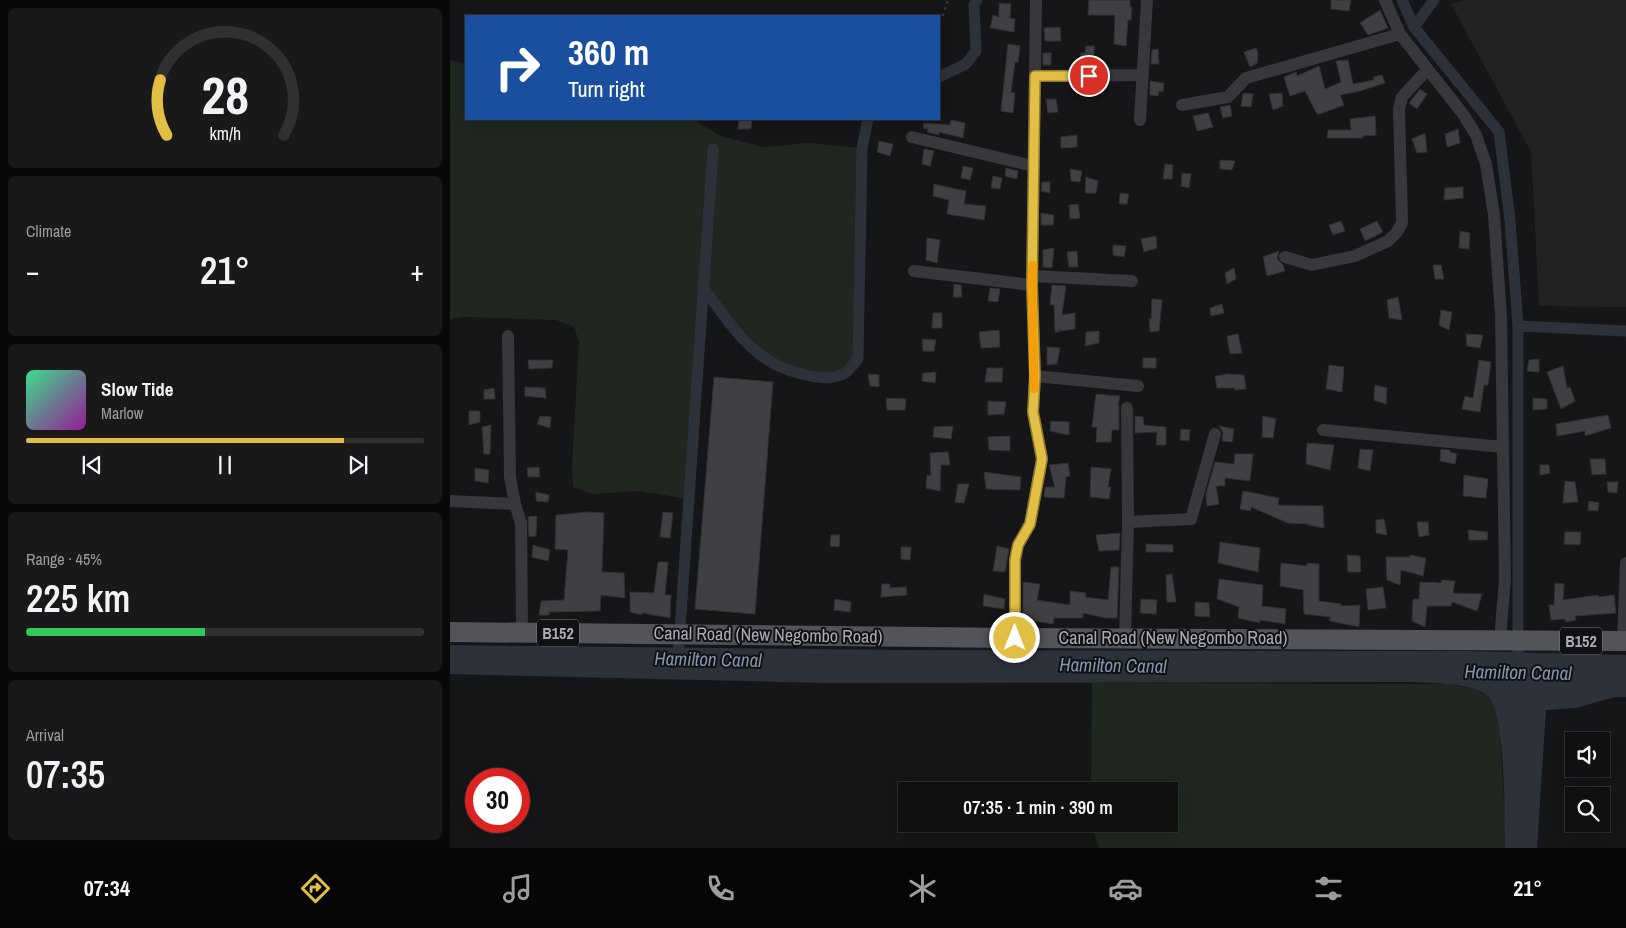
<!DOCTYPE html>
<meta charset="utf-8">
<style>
:root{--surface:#101011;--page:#19191a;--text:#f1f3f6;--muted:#9c9d9f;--line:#303031;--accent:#e1bf44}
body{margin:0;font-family:"Archivo Narrow",sans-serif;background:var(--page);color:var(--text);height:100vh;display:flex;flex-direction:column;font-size:19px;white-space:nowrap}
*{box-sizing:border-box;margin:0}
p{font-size:16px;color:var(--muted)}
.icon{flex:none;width:28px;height:28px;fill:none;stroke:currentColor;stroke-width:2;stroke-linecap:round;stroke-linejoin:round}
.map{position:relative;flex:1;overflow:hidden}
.side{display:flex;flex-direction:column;gap:8px;padding:8px;background:#090909;width:450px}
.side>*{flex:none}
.top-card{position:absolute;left:15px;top:15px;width:475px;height:105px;border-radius:0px;box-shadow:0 2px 12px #0003,0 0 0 1px var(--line);background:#1a4fa0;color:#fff;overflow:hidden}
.buttons{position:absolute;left:1115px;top:732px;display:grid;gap:10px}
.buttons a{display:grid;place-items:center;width:45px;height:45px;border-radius:0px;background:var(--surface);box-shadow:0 2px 12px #0003,0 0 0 1px var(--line);font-size:25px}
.speed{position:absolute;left:15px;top:768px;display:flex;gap:10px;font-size:25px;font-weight:700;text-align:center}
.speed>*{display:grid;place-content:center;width:65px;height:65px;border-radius:50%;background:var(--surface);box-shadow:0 2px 12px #0003,0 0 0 1px var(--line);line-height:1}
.speed .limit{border:8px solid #d22;background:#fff;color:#111}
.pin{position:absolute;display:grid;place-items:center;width:42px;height:42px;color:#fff;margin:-21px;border:2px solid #fff;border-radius:50%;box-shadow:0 1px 5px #0007}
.me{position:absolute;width:55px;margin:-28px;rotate:0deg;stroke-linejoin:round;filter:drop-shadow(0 0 4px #0008)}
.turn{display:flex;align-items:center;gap:18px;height:105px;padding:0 20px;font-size:22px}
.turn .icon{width:65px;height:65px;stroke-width:2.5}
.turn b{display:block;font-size:35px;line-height:42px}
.big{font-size:38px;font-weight:600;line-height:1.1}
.side .card{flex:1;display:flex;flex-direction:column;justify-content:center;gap:8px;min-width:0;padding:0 18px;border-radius:8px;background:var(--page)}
.side .dial{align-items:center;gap:0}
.dial svg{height:130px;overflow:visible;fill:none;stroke:var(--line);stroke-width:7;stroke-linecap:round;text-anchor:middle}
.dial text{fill:var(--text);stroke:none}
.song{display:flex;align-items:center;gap:15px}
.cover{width:60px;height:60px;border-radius:8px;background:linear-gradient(135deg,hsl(150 70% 55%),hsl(300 70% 35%))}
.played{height:5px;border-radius:2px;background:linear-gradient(90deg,var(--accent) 80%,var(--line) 80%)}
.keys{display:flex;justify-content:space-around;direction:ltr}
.heat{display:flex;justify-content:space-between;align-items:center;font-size:28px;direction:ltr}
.charge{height:8px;border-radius:4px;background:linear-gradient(90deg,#34c759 45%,var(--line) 0)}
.trip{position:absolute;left:448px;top:782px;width:280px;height:50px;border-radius:0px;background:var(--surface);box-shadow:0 2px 12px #0003,0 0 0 1px var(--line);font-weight:600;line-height:50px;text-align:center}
.dock{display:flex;height:80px;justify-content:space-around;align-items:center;background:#060607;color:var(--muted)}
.dock .icon{width:35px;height:35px}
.dock .selected{color:var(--accent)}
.dock b{font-size:22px;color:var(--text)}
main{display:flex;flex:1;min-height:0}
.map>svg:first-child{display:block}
</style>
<main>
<section class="side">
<div class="card dial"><svg viewBox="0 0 100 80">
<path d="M14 69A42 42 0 1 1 86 69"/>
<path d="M14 69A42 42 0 0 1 10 35" stroke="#e1bf44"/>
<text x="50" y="56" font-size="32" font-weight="700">28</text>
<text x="50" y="72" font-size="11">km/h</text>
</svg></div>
<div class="card"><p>Climate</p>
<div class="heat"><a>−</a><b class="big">21°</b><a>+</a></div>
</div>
<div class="card">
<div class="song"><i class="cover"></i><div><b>Slow Tide</b><p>Marlow</p></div></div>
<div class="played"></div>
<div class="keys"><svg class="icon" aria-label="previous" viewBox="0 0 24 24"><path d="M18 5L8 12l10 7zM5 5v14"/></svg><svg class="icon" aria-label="pause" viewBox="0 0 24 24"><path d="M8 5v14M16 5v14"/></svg><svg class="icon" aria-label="next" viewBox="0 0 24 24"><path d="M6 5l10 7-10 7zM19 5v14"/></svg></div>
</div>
<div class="card"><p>Range · 45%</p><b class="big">225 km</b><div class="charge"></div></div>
<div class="card"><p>Arrival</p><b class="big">07:35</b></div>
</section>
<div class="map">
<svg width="1176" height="848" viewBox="0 0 1176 848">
<rect width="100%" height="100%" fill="#161517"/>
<!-- built -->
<path fill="#222224" d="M1016,0H1176V307L1089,306L1081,152L1001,4Z"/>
<!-- green -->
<path fill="#202721" d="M0,60L16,64V119H243L270,136L314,147L358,143L412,148L408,359C404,363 400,369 395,373C376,386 329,369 312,356C288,339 273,311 254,289L238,499L189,491L142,494L123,487L122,464L129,342L124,327L106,320L14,317L0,319Z
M642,683L997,684L1025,689L1038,696L1045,705L1050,735L1055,816V848H649L641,824H719V791H641Z"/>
<!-- water -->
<path fill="#2d323a" d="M0,645L456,650L1014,651L1176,655V697H1165L1126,708L1096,710L1087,848H1055C1055,821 1055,713 1039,697C1025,682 976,683 957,682L377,683L0,674Z"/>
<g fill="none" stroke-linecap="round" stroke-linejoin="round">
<!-- canal -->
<path stroke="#2d323a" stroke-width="11" d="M952,0L964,27L1049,132L1060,220L1068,326V667
M964,27L984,0
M489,77L516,64L526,51L524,5L527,0
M254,289C271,311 288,339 312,356C328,369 376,386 395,373C400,370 404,363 408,359L412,148L418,119
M1068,326L1176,331
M228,658L263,149"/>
</g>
<!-- building -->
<path fill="#404044" stroke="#303033" d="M639,0H680V7H682L681,20H678L676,46L664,44L665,15H638Z
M881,0H901L899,11L881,9Z
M549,3L561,4L560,18L565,19L564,32L540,28L543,15L549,17Z
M930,10L938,28L918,35L910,23Z
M610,27L611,41H595L594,28Z
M558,44L570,46L568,62H565L561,92L565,93L563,113L551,111Z
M636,46H644V64H631V53H635Z
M806,48L808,54L807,63L800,67L794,52Z
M708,49L709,64H701L702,50Z
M593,53H601V65H593Z
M898,60L903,84L924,80L923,77L932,75L935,83L910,91L890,95L894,105L870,114H867L855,91L840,96L834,77L846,72L847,76L869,66L875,89L891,82L886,61Z
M700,81L714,83L713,92L709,91L708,96L700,95Z
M970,89L977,94L967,109L959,103Z
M793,93L803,94L801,107L791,106Z
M832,93L833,106L823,110L819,94Z
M596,99H606L608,112L598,113Z
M780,105L782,116L773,118L770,107Z
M758,113L763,127L747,131L743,116Z
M925,116L926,135L913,136V138H877L878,130H901L900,119Z
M289,119H302L301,129H288Z
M501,120L515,123L513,138L489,132V135L477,132L478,129L473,128L474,123L500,125Z
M1008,129L1010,143L997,147L995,134Z
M975,133L977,152L967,153L962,139Z
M627,135V147L611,148V137Z
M429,141L443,144L440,156L427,152Z
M474,149L484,151L480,166L472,164Z
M770,160L785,161L782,170L770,169Z
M715,164L723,165L722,179H713Z
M513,166L523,168L520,180L511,178Z
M556,168L568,171L567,179L555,176Z
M620,169L632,171L630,182L621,181Z
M732,173L741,174L739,188L731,186Z
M543,176L552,178L550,189L541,188Z
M636,177L648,181L646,193H635Z
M592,182H600V193L591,191Z
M484,184L516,191L514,204L536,206L534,220L497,214L499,200L483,196Z
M1013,187V198L994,200L995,188Z
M670,193L679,194L677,204H669Z
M628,204L630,218L620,219L619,205Z
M591,213L604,215L603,225H591Z
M891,221L895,231L883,235L879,225Z
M927,221L933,232L915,241L910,229Z
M1010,231L1020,233L1019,249L1009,248Z
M706,236L707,248L694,252L691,239Z
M477,238L490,240L487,263L476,260Z
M663,245L676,246L674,257L663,255Z
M604,248L602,268L593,267V250Z
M627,251L628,267H619L617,252Z
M829,251L827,259L833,265L835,271L817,276L813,257Z
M983,265H991L994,279H985Z
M784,268L786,279L777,284L775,273Z
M504,284L511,285L512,297H503Z
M602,285L616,286L612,315L625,313V329L610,331V329L609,332H605L604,305H600Z
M540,288L550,289L548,302L538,301Z
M948,297L952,320L939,318L937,300Z
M702,299L712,300L709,331L700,332L699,319H701Z
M772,304L774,313L761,316L760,308Z
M991,310L1002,312L999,330L989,325Z
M483,313H492V328H482Z
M549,330L550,347L531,348L529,332Z
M649,331V343L635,346L636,332Z
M788,334L792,353L780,354L777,336Z
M1016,334L1033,335L1030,348L1017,346Z
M472,339L486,340L484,351H473Z
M597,347L610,348L607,364L597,365Z
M693,358H706V368H693Z
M1089,359V372L1077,371L1079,360Z
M78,360H103L102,368L79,369Z
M1029,360L1041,362L1038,385H1034L1030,412L1012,409L1015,396L1023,398Z
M879,365L894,367L892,392L876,389Z
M1113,366L1117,388L1120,387L1125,401L1111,409L1097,372Z
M537,368H553L552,382H535Z
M486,372L485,383L472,381L473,373Z
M418,374L429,375V387L420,386Z
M778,374L794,375L796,389L785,390L784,388H767L765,376Z
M264,377L323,382L305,614L245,609Z
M925,385L937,388L936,404L924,400Z
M75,387L95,388L96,398L75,396Z
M44,388L45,399H34V390Z
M646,394L670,396L668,406H669V430H662L661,442H646L647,427H642Z
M436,398L456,399L455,410H437Z
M1083,398L1097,399V409L1083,410Z
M538,401L556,402L554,414L538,415Z
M19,411H30V422L19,425Z
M1158,415L1161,428L1135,436V431L1107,436L1106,424Z
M90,416L101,417L100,428L87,424Z
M685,416L693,417L694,425L716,427V445H706L707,432L685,433Z
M813,416L826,419L823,438L812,437Z
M601,421L619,422V435L600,431Z
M41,425L40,454H34L32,427Z
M503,426L501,439L483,437L484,427Z
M769,426L784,429L782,442L772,441L773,432Z
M731,429L740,430L739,441L730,440Z
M560,436V451L539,450L538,437Z
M857,443L884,445L880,470L856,464Z
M910,449L923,450L920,471L908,468Z
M991,449L1000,450V452L1007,454L1005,464L990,461Z
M498,452L500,465H491L490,491L476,488L477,475L481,476L480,453Z
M785,454H803L800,481L775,478V486H766L769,504L757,506L756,494L765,462L784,464Z
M1140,459H1155L1156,474L1142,475Z
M618,463L620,476L616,477L614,498L594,497L595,487H605L599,465Z
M1090,465H1099L1100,473L1090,475Z
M89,467L90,477H78L77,468Z
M641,467L661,469L658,487H661L659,499L640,497Z
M25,468L39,470L38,483L25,481Z
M534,472L571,477L570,490L536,489Z
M1014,475L1038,479L1036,498L1013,496Z
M1115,481L1125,482L1128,502L1113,503Z
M1157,482H1168L1167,493L1158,492Z
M508,484H519L514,503L505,502Z
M793,491L829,498L828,505L873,506L874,528L858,525V524L838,523L801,507V511L790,509Z
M86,492L99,495L98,502L86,501Z
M1139,501L1149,503L1148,511L1138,510Z
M138,512L154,513L152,572L174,573L175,598L151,595L150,611L99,612V615H89L91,601L114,600L118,550L105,549L106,515Z
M213,512L223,513L220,538L210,537Z
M87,516L86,536L79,537L78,517Z
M934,519L937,535L926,533V520Z
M967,522H978L979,535L969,537Z
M1018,530L1038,532L1037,540H1019Z
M1115,532H1131L1130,545L1114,544Z
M670,533L669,550L649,551L646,535Z
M381,535H390L389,547L380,546Z
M770,542L810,548L808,572L768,563Z
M696,544L723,545V552H696Z
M83,545L100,550L98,561L82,557Z
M547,546L559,549L555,572L543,571Z
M451,547H461L460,560L451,559Z
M897,555L910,556L911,572H898Z
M960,555L976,558L973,576L951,570L950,585L937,580L936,557H960Z
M208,562H218L215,595H221L220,618L192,613V615L180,612V592L204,593Z
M831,563L857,566V563L869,564V601L891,604V606L910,605L909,627L880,621V617L854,614L853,590L830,586Z
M661,567H669L667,618H656L633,613V618H604L603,624L584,621L583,625L573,623V582L590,584L587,600L620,605V591L636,593L635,597L658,600Z
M722,574L726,602H717L716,575Z
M769,579L813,585L812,606L836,609L835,624L810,620V623L788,618L789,607L767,599Z
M992,580L1005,581L1003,593L1032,594L1027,611L1002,602L1001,606H977L975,627L962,621L963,599H969L970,582L991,583Z
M1105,583L1114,584L1113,600L1148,595L1149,597L1164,595L1166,613L1125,616L1126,620L1116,622L1115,619L1101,620L1099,605H1104Z
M432,584H440V588L456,587L457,595L431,597Z
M933,587L936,608L918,610L916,589Z
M534,594L555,599L554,609L533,606Z
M385,599L401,602L400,612L384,610Z
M691,599L707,600L706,614L690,613Z
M745,602L759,603L760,617L745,616Z"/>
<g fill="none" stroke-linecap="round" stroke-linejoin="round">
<!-- path -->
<path stroke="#3d3e43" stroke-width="2" stroke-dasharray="2.5 4" stroke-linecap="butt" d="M489,21L492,18L498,0"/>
<!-- street -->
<path stroke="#37373c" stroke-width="12" d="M935,0L950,34L1013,114L1026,135L1036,164L1044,215L1051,316L1055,579L1050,640
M585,76L693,75
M732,105L778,97L796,78L950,34
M690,120L697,0
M462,137L583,166
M835,257L862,265L905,256L938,241L947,232L952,223L949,109L952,97L977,70
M464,271L582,285
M583,276L682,281
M58,336L60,477L65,504L71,523L72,633
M585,376L688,386
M873,430L1053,447
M0,501L65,504
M678,522L741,519L765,434
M565,638V560L568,545L580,524L592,459L583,412L585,376L582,285L586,0
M675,638L678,522L677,408
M1173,641L1176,563"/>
<!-- primary -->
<path stroke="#53545a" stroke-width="20" d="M0,632L565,638L1176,641"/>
</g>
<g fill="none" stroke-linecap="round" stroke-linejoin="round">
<defs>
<path id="route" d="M565,638V560L568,545L580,524L592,459L583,412L585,376L582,285L585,76H639"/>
</defs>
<!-- route casing -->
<use href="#route" stroke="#927c2c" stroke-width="12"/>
<!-- route -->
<use href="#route" stroke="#e1bf44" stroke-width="9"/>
<!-- slow -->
<path stroke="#f59e0b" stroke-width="9" d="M583,265L582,285L584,389"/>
</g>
<g text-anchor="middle" stroke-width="4" stroke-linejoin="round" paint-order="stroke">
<!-- shield labels -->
<g fill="#111012" stroke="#7b7c85" stroke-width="1">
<rect x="87" y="619.5" width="42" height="27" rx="4"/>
<rect x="1110" y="627.5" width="42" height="27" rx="4"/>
</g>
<g font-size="16" font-weight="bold" fill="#a9abb6">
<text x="108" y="639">B152</text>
<text x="1131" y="647">B152</text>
</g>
<!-- street labels -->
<g font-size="18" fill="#a9abb6" stroke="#111012">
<text transform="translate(318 635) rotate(1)" y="6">Canal Road (New Negombo Road)</text>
<text x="723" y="644">Canal Road (New Negombo Road)</text>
</g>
<!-- water labels -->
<g font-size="19" font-style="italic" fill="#8394ae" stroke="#111012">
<text transform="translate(258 659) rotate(1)" y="7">Hamilton Canal</text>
<text transform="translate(663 665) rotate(1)" y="7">Hamilton Canal</text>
<text transform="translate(1068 672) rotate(1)" y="7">Hamilton Canal</text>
</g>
</g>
</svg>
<div class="buttons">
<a><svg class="icon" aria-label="sound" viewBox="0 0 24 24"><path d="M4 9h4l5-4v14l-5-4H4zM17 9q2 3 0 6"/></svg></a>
<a><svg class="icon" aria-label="search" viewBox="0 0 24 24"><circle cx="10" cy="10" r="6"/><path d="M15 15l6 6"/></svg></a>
</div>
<div class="speed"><div class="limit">30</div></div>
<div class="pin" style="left:639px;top:76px;background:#d93025"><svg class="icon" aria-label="arrive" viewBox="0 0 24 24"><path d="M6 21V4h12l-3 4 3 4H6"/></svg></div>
<svg class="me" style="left:565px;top:638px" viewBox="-20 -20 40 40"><circle r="17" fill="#e1bf44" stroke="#fff" stroke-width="3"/><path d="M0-11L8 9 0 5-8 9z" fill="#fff"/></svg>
<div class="trip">07:35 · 1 min · 390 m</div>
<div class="top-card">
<div class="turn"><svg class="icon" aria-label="right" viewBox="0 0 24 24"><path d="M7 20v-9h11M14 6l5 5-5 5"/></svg><div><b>360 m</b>Turn right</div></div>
</div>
</div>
</main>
<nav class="dock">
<b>07:34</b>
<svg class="icon selected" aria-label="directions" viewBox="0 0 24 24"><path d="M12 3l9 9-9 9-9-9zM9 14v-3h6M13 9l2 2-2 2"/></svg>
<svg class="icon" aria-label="music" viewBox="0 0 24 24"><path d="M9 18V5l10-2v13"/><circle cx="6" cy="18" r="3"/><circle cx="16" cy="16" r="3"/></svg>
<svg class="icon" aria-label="phone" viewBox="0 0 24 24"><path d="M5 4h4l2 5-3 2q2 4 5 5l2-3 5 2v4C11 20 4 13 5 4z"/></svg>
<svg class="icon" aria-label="climate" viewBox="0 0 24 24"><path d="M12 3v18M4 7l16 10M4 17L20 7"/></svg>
<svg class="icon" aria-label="car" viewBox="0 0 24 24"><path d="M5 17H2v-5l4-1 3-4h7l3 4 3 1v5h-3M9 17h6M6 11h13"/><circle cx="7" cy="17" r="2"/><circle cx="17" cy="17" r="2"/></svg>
<svg class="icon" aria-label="filters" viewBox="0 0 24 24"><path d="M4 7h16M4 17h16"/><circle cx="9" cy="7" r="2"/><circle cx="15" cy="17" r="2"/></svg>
<b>21°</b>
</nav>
